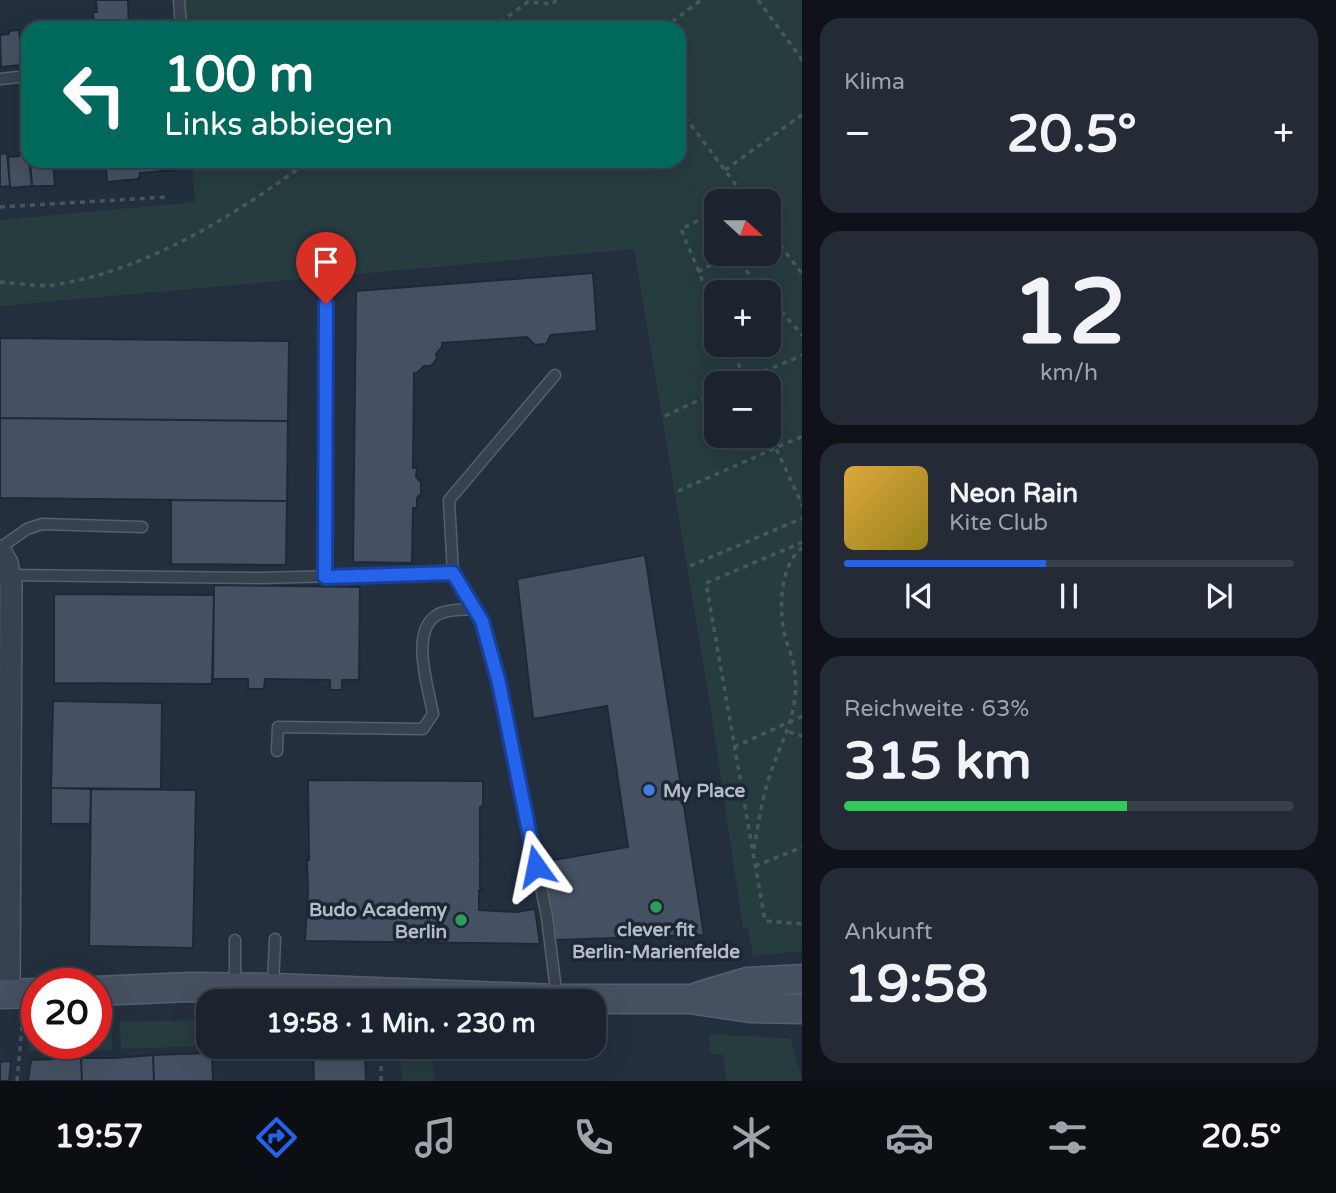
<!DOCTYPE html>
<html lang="de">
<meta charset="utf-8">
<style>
:root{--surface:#1b232e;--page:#242b36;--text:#f1f3f6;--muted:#a0a4aa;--line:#39404a;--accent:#2563eb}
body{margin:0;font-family:"Varela Round",sans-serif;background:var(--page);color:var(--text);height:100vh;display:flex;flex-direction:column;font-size:26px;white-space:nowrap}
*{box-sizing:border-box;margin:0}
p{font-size:23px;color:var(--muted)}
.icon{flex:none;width:38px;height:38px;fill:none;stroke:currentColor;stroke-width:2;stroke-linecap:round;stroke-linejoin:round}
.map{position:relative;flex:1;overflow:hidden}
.sheet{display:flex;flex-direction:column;gap:18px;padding:18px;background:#0f1319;width:534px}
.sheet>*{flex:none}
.guide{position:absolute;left:21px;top:21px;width:665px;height:147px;border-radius:21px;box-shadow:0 7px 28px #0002,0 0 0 2px var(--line);background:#00695c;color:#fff;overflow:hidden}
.needle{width:46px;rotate:111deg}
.fabs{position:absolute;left:704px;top:189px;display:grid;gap:14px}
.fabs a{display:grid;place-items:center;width:77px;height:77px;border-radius:14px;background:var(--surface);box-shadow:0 7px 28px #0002,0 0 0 2px var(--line);font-size:35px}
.speed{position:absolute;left:21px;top:968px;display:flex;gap:14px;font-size:35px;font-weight:700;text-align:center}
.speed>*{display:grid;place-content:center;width:91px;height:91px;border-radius:50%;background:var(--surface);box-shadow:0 7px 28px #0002,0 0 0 2px var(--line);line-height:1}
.speed .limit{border:10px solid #d22;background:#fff;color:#111}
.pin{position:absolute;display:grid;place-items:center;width:60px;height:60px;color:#fff;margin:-72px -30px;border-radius:50% 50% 50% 0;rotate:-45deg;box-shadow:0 0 7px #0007}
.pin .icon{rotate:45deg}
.me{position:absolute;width:77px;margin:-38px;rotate:348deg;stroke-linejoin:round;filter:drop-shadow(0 0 5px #0008)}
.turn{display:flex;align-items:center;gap:24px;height:147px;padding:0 28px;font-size:32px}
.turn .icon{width:91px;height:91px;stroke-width:2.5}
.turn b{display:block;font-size:49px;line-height:60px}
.big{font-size:52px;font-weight:700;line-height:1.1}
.sheet .card{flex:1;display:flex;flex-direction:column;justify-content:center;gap:10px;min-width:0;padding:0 24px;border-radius:21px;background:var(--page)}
.sheet .dial{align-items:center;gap:0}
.dial b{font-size:91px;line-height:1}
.song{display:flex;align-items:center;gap:21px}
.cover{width:84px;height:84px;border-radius:10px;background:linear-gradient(135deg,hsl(40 70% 55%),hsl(50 70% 35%))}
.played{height:7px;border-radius:4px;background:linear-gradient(90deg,var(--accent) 45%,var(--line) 45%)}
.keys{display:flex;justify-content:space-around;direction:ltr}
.heat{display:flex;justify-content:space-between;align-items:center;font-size:38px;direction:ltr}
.charge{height:10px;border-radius:5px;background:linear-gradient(90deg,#34c759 63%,var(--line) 0)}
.trip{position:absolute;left:196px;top:989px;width:410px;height:70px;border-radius:21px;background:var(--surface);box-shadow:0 7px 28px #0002,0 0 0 2px var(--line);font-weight:700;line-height:70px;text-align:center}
.tab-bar{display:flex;height:112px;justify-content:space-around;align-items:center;background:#0b0e12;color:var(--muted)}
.tab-bar .icon{width:49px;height:49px}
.tab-bar .selected{color:var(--accent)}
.tab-bar b{font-size:32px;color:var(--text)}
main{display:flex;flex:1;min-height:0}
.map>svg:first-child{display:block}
</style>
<main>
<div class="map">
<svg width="803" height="1081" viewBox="0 0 803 1081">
<rect width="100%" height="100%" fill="#242f3e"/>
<!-- green -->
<path fill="#263c3f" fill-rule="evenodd" d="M181,0H802V951L753,956L748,928H743L710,704L634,249L0,306V220L195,202L192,161H679V28H183ZM716,201H768V254H716ZM716,292H768V345H716ZM716,383H768V436H716Z
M208,1020V1046L121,1049L119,1022Z
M96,1023H111L113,1050L27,1052L31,1025H37V1043H96Z
M709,1034L791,1039L802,1081H726L724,1055L710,1054Z
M400,1047H433L434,1081H402Z"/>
<!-- building -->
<path fill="#455162" stroke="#1f2835" stroke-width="2" d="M96,0H128L129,28L94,26L93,12H97Z
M19,30L22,65L1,67L0,35L9,34V31Z
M20,33H28V64L22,65Z
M28,151L32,186L10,188L8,157L19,156V153Z
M7,153L10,186L0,187V154Z
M30,161H53L55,186H32Z
M109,161H175L176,170L140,173L139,179L107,182L106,167H109Z
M593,273L597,331L551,335L546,344L535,345L527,337L442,343V347L436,354L437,359L431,366H424L417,373H414L413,468H417L416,477L421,482V494L417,498V508H413L412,563L353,562L356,291Z
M0,338L289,341L288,421L0,418Z
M0,418L288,421L287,501L0,498Z
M171,500L287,501L286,565L171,564Z
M645,555L704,935L555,940L542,862L628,847L607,706L533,719L517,579Z
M214,585L360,587L359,680H342V690H330V680L265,679L264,689H248V679H213Z
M54,594L214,595L212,684L54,683Z
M53,701L162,703L161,789L51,788Z
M308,780L483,781V806L480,807V832L482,834H480V859L482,862H480V887L482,890H479V910L516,912L535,909L540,944L305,941L308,890L307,860H309Z
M51,788L91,789L90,824H51Z
M91,789L196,790L193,948L89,946Z
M212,1053L213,1081H154L153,1055Z
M153,1055L154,1081H82L81,1058H115Z
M365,1055L366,1081H314L313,1057Z
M81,1058L82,1081H28L31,1060Z
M11,1061L9,1081H0V1062Z"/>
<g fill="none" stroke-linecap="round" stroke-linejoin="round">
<defs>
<path id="lane" d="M179,0L181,28
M0,79L18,77
M0,548L27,529L42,524L142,527
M453,573L482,621L499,683L547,917L557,999
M9,575L259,578L453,573L449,500L555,375
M325,577V304
M277,751L278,727L423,729L433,714C429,689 409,632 437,615C446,609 464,610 475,609
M235,940V986
M273,985L275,939
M574,1046V1054"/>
<path id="street" d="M0,551L7,563L11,585L9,993"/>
<path id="secondary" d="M96,991L190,987L273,988L557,999H690L750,1008L803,1009
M0,994L37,993
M700,996L748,982L803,979"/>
</defs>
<!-- lane casing -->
<use href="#lane" stroke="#565f6c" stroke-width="13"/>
<!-- street casing -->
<use href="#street" stroke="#565f6c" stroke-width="24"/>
<!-- secondary casing -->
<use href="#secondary" stroke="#565f6c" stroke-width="31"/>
<!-- path -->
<path stroke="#44595c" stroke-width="3.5" stroke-dasharray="5 5" stroke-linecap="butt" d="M758,0L803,61
M492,28L528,2L553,4L556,0
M664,28L701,0
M679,109L748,201
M725,170L803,114
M735,201L744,196
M0,207L168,197
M716,212L681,229L716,313
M768,229L803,275
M698,272L731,254L765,292
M0,282C17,283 37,287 54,285C148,270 233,216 309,161
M768,296L803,336
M730,345L747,383
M736,383L803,355
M665,416L716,392
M768,431L803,507
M678,491L803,436
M803,542L706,583L765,921L803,924
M690,566L803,518
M789,732L803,736
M734,747L803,716
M754,849C758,826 761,803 768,781C780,741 799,718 795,673C794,659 787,646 784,632C779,606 780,564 803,547
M755,866L803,847
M381,1046V1081
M17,1081L23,1016"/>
<!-- lane -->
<use href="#lane" stroke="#38414e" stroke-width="10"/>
<!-- street -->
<use href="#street" stroke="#38414e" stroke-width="21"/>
<!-- secondary -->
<use href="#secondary" stroke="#465061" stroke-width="28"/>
</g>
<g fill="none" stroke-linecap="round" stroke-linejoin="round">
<defs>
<path id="route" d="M326,304L325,577L453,573L482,621L499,683L536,866"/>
</defs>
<!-- route casing -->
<use href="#route" stroke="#184099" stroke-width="18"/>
<!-- route -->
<use href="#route" stroke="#2563eb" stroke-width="12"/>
</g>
<!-- markers -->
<circle fill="#3f7fe0" stroke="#1d2633" stroke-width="2.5" cx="649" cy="790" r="7"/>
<g fill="#2e9e5b" stroke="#1d2633" stroke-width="2.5">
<circle cx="656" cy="907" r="7"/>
<circle cx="461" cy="920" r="7"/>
</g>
<g text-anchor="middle" stroke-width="7" stroke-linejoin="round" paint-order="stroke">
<!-- poi labels -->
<g font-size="19" font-weight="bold" fill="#b4bcc9" stroke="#1d2633" text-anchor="start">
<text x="663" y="797">My Place</text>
<text x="447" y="916" text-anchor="end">Budo Academy<tspan x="447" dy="22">Berlin</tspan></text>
<text x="656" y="936" text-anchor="middle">clever fit<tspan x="656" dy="22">Berlin-Marienfelde</tspan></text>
</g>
</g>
</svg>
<div class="fabs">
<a><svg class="needle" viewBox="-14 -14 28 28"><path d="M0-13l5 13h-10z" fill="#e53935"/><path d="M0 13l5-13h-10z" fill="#a0a4aa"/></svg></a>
<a>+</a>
<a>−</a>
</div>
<div class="speed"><div class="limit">20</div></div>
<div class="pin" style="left:326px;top:304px;background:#d93025"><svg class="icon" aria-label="arrive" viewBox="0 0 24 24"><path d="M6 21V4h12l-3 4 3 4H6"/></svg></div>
<svg class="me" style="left:536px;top:866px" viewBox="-20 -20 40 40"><path d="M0-17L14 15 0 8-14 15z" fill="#2563eb" stroke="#fff" stroke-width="4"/></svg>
<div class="trip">19:58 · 1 Min. · 230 m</div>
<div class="guide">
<div class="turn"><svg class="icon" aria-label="left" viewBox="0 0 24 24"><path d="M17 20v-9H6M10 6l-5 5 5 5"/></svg><div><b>100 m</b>Links abbiegen</div></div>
</div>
</div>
<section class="sheet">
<div class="card"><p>Klima</p>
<div class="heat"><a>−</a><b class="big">20.5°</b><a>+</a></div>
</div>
<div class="card dial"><b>12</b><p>km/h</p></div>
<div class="card">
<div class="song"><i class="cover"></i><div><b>Neon Rain</b><p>Kite Club</p></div></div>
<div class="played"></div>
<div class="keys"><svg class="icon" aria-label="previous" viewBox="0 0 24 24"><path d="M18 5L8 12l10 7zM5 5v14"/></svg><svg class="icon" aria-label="pause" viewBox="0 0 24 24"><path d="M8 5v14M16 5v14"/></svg><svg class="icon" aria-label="next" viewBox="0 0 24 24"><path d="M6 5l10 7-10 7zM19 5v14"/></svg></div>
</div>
<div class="card"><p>Reichweite · 63%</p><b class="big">315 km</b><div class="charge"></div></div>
<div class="card"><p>Ankunft</p><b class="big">19:58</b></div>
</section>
</main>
<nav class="tab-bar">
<b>19:57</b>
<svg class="icon selected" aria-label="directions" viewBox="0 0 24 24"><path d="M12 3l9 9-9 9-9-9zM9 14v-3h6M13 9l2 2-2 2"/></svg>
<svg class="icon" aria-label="music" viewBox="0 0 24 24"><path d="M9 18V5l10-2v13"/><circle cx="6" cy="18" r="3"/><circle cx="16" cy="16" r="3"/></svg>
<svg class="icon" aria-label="phone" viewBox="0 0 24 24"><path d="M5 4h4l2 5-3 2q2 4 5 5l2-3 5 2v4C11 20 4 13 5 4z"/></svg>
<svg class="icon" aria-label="climate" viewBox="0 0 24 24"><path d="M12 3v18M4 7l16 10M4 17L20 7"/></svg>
<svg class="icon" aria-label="car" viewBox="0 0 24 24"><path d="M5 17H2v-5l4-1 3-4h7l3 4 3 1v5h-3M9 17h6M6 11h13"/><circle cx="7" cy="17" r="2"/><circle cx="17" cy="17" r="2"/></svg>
<svg class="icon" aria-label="filters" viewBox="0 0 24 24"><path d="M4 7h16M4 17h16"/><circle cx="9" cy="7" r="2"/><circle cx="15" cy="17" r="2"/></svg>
<b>20.5°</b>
</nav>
